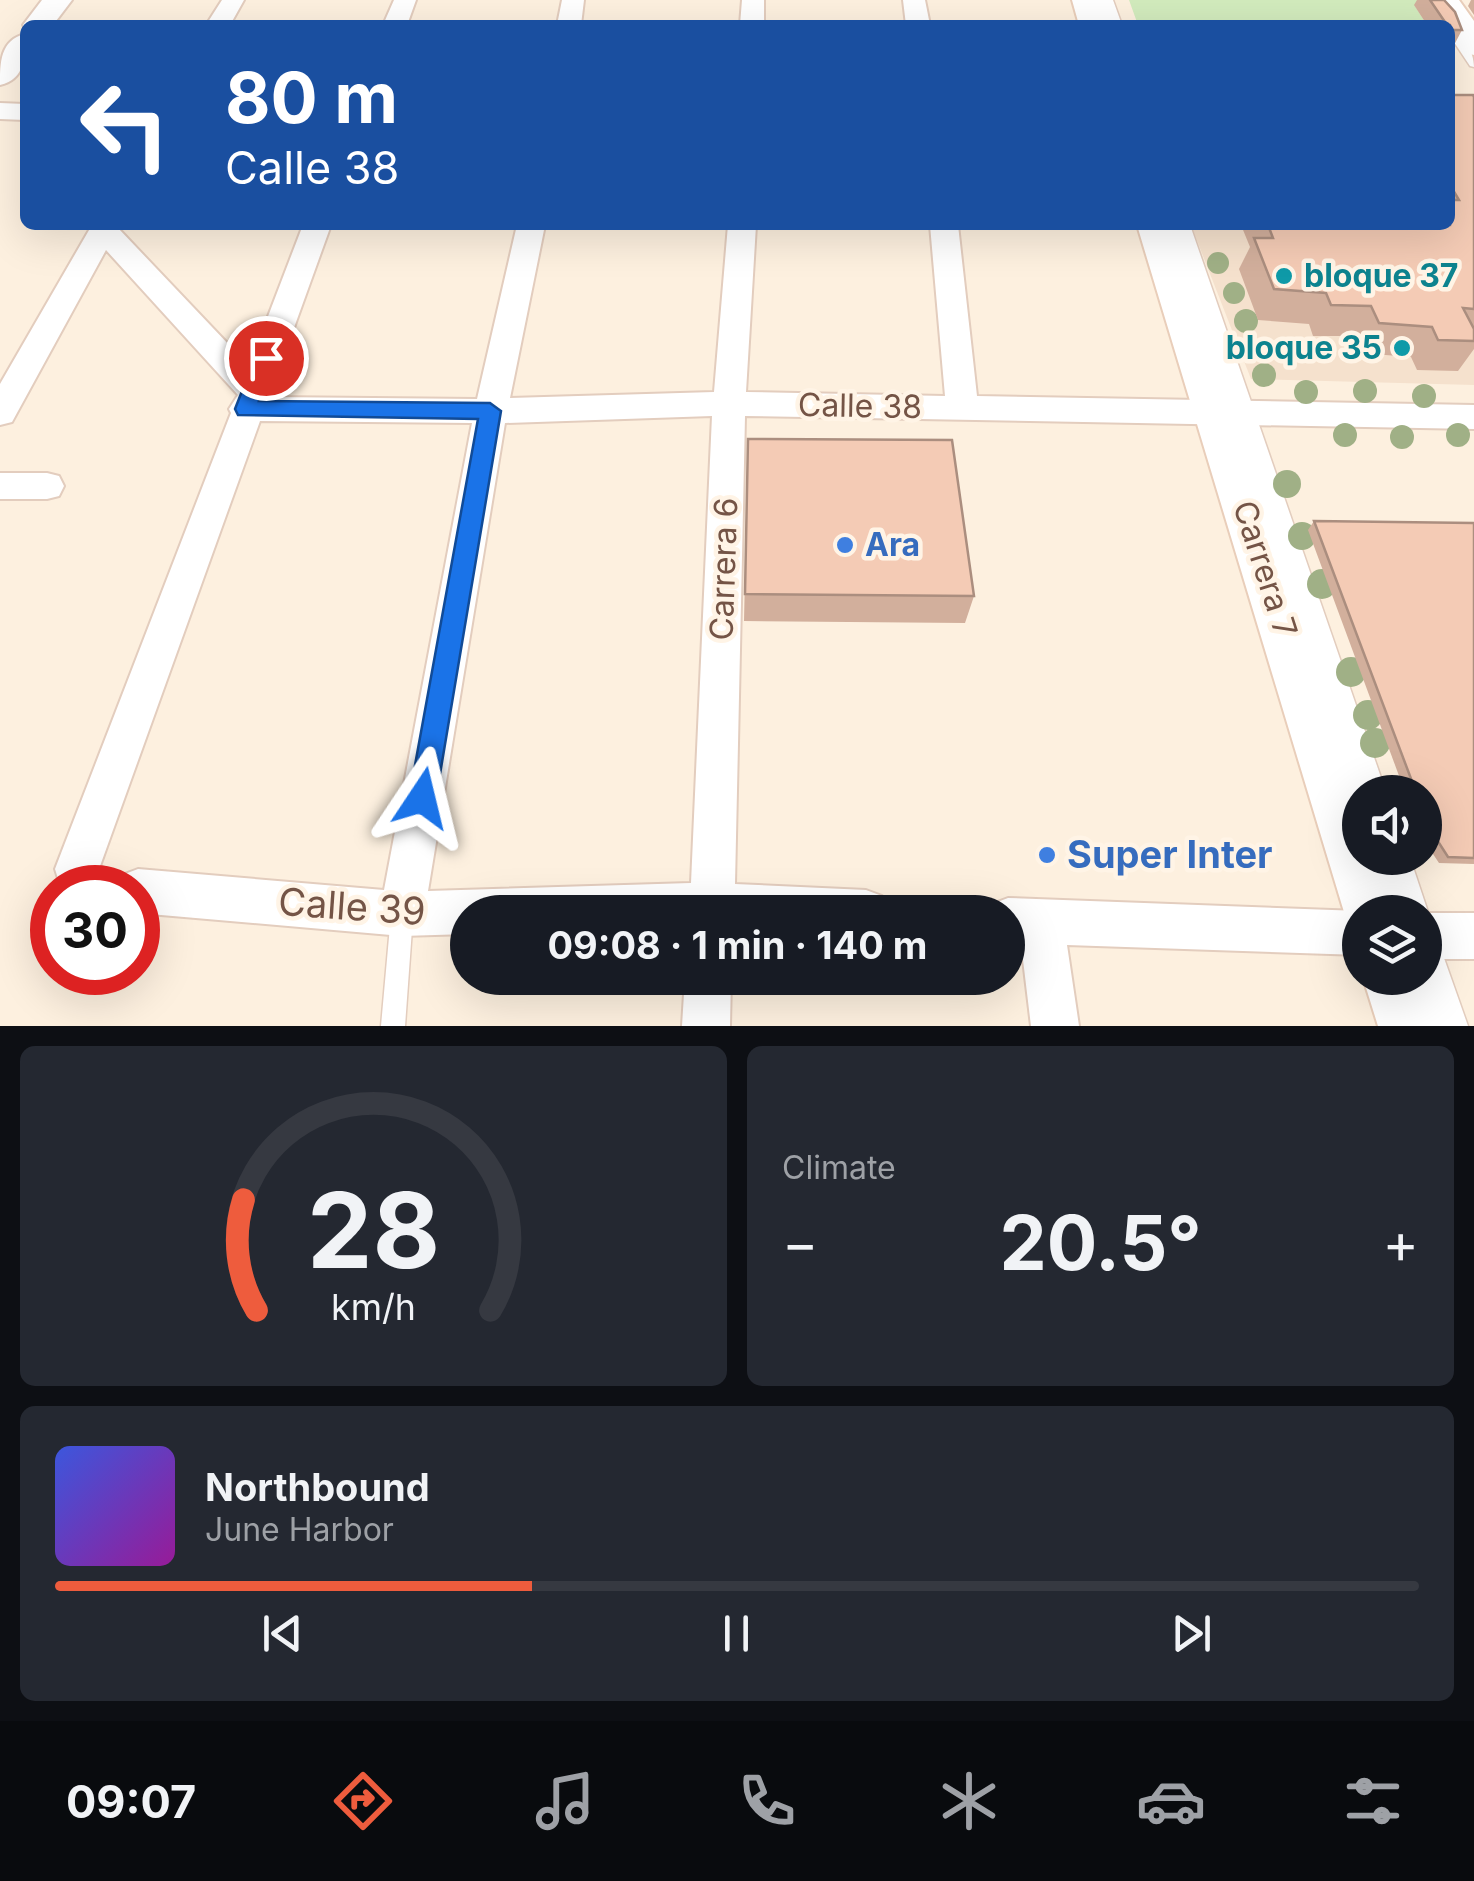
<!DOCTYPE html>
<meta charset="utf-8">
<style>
:root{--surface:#171b24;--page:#242831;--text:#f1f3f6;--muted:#9ea1a6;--line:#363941;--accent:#ee5c3d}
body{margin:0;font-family:Inter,sans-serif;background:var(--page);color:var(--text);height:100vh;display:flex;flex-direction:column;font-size:38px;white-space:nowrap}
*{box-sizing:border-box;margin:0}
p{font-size:32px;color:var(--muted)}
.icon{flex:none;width:55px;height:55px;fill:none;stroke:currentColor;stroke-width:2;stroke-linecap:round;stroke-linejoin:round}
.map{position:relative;height:1026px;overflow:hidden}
.details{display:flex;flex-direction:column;gap:20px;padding:20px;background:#0d0f14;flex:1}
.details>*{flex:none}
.banner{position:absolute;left:20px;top:20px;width:1435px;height:210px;border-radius:15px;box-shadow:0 10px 40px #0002;background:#1a4fa0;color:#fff;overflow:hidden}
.buttons{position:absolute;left:1342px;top:775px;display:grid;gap:20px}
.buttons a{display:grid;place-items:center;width:100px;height:100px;border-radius:50%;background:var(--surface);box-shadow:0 10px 40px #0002;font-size:50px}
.speed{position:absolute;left:30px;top:865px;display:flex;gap:20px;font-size:50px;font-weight:700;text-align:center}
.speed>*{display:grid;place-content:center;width:130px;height:130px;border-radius:50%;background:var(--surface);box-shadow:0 10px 40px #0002;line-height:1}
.speed .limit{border:15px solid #d22;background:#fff;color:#111}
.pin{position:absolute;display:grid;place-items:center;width:85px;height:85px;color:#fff;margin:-42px;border:5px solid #fff;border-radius:50%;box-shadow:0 2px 10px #0007}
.me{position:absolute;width:110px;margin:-55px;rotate:10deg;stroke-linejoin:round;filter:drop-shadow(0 0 8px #0008)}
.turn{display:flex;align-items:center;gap:35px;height:210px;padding:0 40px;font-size:45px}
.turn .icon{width:130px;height:130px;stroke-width:2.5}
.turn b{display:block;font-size:70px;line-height:85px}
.big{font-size:75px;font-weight:700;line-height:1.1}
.details .card{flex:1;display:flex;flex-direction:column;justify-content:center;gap:15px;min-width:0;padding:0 35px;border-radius:15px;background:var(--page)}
.details .dial{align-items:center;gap:0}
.dial svg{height:260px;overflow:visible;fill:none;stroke:var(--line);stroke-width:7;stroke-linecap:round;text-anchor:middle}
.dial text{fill:var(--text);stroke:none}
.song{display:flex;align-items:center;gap:30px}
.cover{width:120px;height:120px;border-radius:15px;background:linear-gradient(135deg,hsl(230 70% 55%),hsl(300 70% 35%))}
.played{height:10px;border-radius:5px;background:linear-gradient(90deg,var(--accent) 35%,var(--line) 35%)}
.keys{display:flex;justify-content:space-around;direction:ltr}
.heat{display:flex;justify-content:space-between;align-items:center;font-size:55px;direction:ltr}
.details .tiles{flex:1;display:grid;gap:20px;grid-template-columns:1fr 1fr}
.card:last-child{grid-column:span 2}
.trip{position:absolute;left:450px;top:895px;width:575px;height:100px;border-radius:50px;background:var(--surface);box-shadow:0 10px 40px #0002;font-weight:700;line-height:100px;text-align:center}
.tab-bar{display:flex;height:160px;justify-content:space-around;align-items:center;background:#090b0e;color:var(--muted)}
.tab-bar .icon{width:70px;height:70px}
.tab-bar .active{color:var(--accent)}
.tab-bar b{font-size:45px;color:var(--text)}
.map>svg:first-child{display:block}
</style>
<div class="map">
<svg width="1474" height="1026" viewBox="0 0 1474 1026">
<rect width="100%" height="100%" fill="#fdf0df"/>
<!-- residential -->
<path fill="#f5e1cd" d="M1474,112V385L1251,379L1191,225H1450Z"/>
<!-- green -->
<path fill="#d2ebbd" d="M1129,0H1431L1415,6L1427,25H1138Z"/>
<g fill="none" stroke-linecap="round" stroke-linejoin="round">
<defs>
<path id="service" d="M1101,0H1113L1122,25H1110Z
M1446,25L1450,23C1463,32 1474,51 1474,67L1470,66L1450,36V25Z
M1176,225H1190L1386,792H1366Z
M1388,858H1410L1428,912L1425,920V912H1406Z
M402,904L410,907L413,915L405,1026H381L391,915L394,907Z
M1425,924L1433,927L1468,1026H1444L1425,969Z"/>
<path id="minor" d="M222,0H244L230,25H206Z
M394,0H416L407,25H383Z
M562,0H584L581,25H557Z
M742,0H764V25H740Z
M903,0H925L930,25H906Z
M0,103L25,104V120L0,119Z
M92,225H120L118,228L249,366L303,225H331L269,397L477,399L517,225H545L510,398L714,392L728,225H756L746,392L945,396L930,225H958L977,396L1474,405V429L745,416L735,884L866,890L882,896L888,912H468V934L402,936L138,913V888H61L55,869L231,413L229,409L238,395L106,250L12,422L0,425V384ZM712,416L691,883L428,891L505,423ZM260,421L472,423L384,890L138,869L122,875L119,884L115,872L100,866Z
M0,473H47L59,476L64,486L59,496L47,499H0Z
M1008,898L1360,911L1365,912H1360V955L1067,945L1079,1026H1031L1021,943L1008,942V912H989L992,904Z
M1425,913H1474V959H1425Z
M685,978H731L730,1026H682Z"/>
<path id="tertiary" d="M42,0H72L53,25L25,28L23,25Z
M25,34C25,56 26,79 0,85C0,63 0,40 25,34Z"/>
<path id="secondary" d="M1072,0H1104L1113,25H1079Z
M1427,0H1459L1474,21V55L1462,52L1450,35V25H1444Z
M1137,225H1177L1368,792H1360V858H1389L1408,912H1360V937L1354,934L1344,912Z
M1425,969L1446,1026H1378L1363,978H1425Z"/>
</defs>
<!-- service casing -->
<use href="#service" stroke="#e3cdbe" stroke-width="3"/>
<!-- minor casing -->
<use href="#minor" stroke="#e3cdbe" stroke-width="4"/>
<!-- tertiary casing -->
<use href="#tertiary" stroke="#e3cdbe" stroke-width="4"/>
<!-- secondary casing -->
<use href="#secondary" stroke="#e9ceba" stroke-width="4"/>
<!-- service -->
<use href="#service" fill="#fff" fill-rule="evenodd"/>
<!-- minor -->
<use href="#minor" fill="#fff" fill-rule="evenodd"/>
<!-- tertiary -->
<use href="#tertiary" fill="#fff" fill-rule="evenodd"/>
<!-- secondary -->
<use href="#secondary" fill="#fff" fill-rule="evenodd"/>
</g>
<!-- trees -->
<g fill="#a0b086">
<circle cx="1218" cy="263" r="11"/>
<circle cx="1234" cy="293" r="11"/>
<circle cx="1246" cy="321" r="12"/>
<circle cx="1264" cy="375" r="12"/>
<circle cx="1365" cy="391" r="12"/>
<circle cx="1306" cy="392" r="12"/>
<circle cx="1424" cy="396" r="12"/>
<circle cx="1345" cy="435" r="12"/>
<circle cx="1458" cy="435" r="12"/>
<circle cx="1402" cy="437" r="12"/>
<circle cx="1287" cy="484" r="14"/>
<circle cx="1302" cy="536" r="14"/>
<circle cx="1322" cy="584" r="15"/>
<circle cx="1351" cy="672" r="15"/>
<circle cx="1368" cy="715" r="15"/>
<circle cx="1375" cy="743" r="15"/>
</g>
<!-- wall -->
<path fill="#d2af9c" d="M1417,0H1444L1462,30L1453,47H1450V25H1427L1414,5Z
M1471,0H1474V15L1468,6Z
M1450,95L1474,97V349L1458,371L1417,370L1411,357L1360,353L1352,336H1313L1309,324L1258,320L1239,269L1250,247L1241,225H1450Z
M748,439L974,596L965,623L744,621Z
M1314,521L1474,523V864L1439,863L1425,842V792H1405L1308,530Z"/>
<!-- building -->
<path fill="#f4cbb5" stroke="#ab8e7f" stroke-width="2.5" d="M1430,0H1444L1455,12L1462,30H1451L1450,25H1447Z
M1450,95H1473L1474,97V309L1463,308L1474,329V341L1438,340L1432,327L1379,323L1371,306L1331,305L1326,293L1274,289L1254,238H1273L1268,225H1450V200H1459L1450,185Z
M748,439L952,440L974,596L745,594Z
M1314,521L1474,523V858L1448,857L1430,829L1425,815V792H1416Z"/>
<!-- route -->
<path fill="#1a73e8" stroke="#114b97" stroke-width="2.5" d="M266,350L276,358L259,401L490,403L501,411L436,798L432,807L422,811L413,807L409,798L478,419L238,415L235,409L255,358Z"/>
<!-- markers -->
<g fill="#0f9aa8" stroke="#fff4e6" stroke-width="4">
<circle cx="1284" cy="276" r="10"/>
<circle cx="1402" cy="348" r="10"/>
</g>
<g fill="#3f7fe0" stroke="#fff4e6" stroke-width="4">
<circle cx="845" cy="545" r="10"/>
<circle cx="1047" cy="855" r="10"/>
</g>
<g text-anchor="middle" stroke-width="9" stroke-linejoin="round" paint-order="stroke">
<!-- culture labels -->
<g font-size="32" font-weight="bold" fill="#0d838f" stroke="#fff4e6" text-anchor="start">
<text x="1304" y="287">bloque 37</text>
<text x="1382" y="359" text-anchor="end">bloque 35</text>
</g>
<!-- street labels -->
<g font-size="32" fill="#745446" stroke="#fff4e6">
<text transform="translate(860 406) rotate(1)" y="11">Calle 38</text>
<text transform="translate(724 569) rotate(-88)" y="11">Carrera 6</text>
<text transform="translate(1265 569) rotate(72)" y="11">Carrera 7</text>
</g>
<!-- shop labels -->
<g font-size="32" font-weight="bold" fill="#366cbe" stroke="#fff4e6" text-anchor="start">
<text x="865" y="556">Ara</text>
</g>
<!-- near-shop labels -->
<g font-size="38" font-weight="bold" fill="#366cbe" stroke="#fff4e6" text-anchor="start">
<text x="1067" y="868">Super Inter</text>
</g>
<!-- near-street labels -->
<g font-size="38" fill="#745446" stroke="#fff4e6">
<text transform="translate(352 907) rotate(4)" y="13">Calle 39</text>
</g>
</g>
</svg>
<div class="buttons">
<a><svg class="icon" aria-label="sound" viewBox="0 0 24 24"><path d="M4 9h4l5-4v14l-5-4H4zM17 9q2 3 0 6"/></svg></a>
<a><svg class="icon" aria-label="layers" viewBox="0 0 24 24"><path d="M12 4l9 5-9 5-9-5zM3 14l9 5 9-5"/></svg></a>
</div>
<div class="speed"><div class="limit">30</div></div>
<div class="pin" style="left:266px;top:358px;background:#d93025"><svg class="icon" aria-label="arrive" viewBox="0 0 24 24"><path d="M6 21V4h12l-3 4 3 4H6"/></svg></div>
<svg class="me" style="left:422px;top:798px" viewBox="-20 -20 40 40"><path d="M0-17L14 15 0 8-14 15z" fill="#1a73e8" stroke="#fff" stroke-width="4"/></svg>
<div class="trip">09:08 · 1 min · 140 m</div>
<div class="banner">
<div class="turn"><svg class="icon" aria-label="left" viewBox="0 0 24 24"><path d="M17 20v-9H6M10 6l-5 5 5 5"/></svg><div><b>80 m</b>Calle 38</div></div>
</div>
</div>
<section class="details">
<div class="tiles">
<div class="card dial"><svg viewBox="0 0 100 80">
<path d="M14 69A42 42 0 1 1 86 69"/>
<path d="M14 69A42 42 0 0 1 10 35" stroke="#ee5c3d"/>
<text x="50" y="56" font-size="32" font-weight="700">28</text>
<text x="50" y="72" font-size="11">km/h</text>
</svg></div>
<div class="card"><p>Climate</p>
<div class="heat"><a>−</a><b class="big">20.5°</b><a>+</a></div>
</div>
<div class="card">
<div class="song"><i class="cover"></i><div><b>Northbound</b><p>June Harbor</p></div></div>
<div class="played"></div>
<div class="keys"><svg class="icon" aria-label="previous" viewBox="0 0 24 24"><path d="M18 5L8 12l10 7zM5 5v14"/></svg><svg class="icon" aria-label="pause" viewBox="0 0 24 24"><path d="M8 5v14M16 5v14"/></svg><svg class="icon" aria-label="next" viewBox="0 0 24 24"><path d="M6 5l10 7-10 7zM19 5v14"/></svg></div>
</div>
</div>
</section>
<nav class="tab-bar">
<b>09:07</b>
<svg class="icon active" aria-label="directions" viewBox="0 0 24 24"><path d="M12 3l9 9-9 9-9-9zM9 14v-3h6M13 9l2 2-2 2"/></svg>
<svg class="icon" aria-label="music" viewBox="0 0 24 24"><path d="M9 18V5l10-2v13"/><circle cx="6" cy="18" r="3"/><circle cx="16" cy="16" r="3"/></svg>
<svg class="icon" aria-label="phone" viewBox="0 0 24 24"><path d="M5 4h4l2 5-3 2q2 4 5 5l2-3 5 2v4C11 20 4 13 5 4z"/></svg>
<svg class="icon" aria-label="climate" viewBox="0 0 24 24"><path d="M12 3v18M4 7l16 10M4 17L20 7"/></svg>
<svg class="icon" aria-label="car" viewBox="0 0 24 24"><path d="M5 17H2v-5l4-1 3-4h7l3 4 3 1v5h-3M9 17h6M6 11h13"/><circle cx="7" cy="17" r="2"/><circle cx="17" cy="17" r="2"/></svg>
<svg class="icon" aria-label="filters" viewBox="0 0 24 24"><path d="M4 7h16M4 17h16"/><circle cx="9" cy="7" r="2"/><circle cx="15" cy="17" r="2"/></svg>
</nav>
